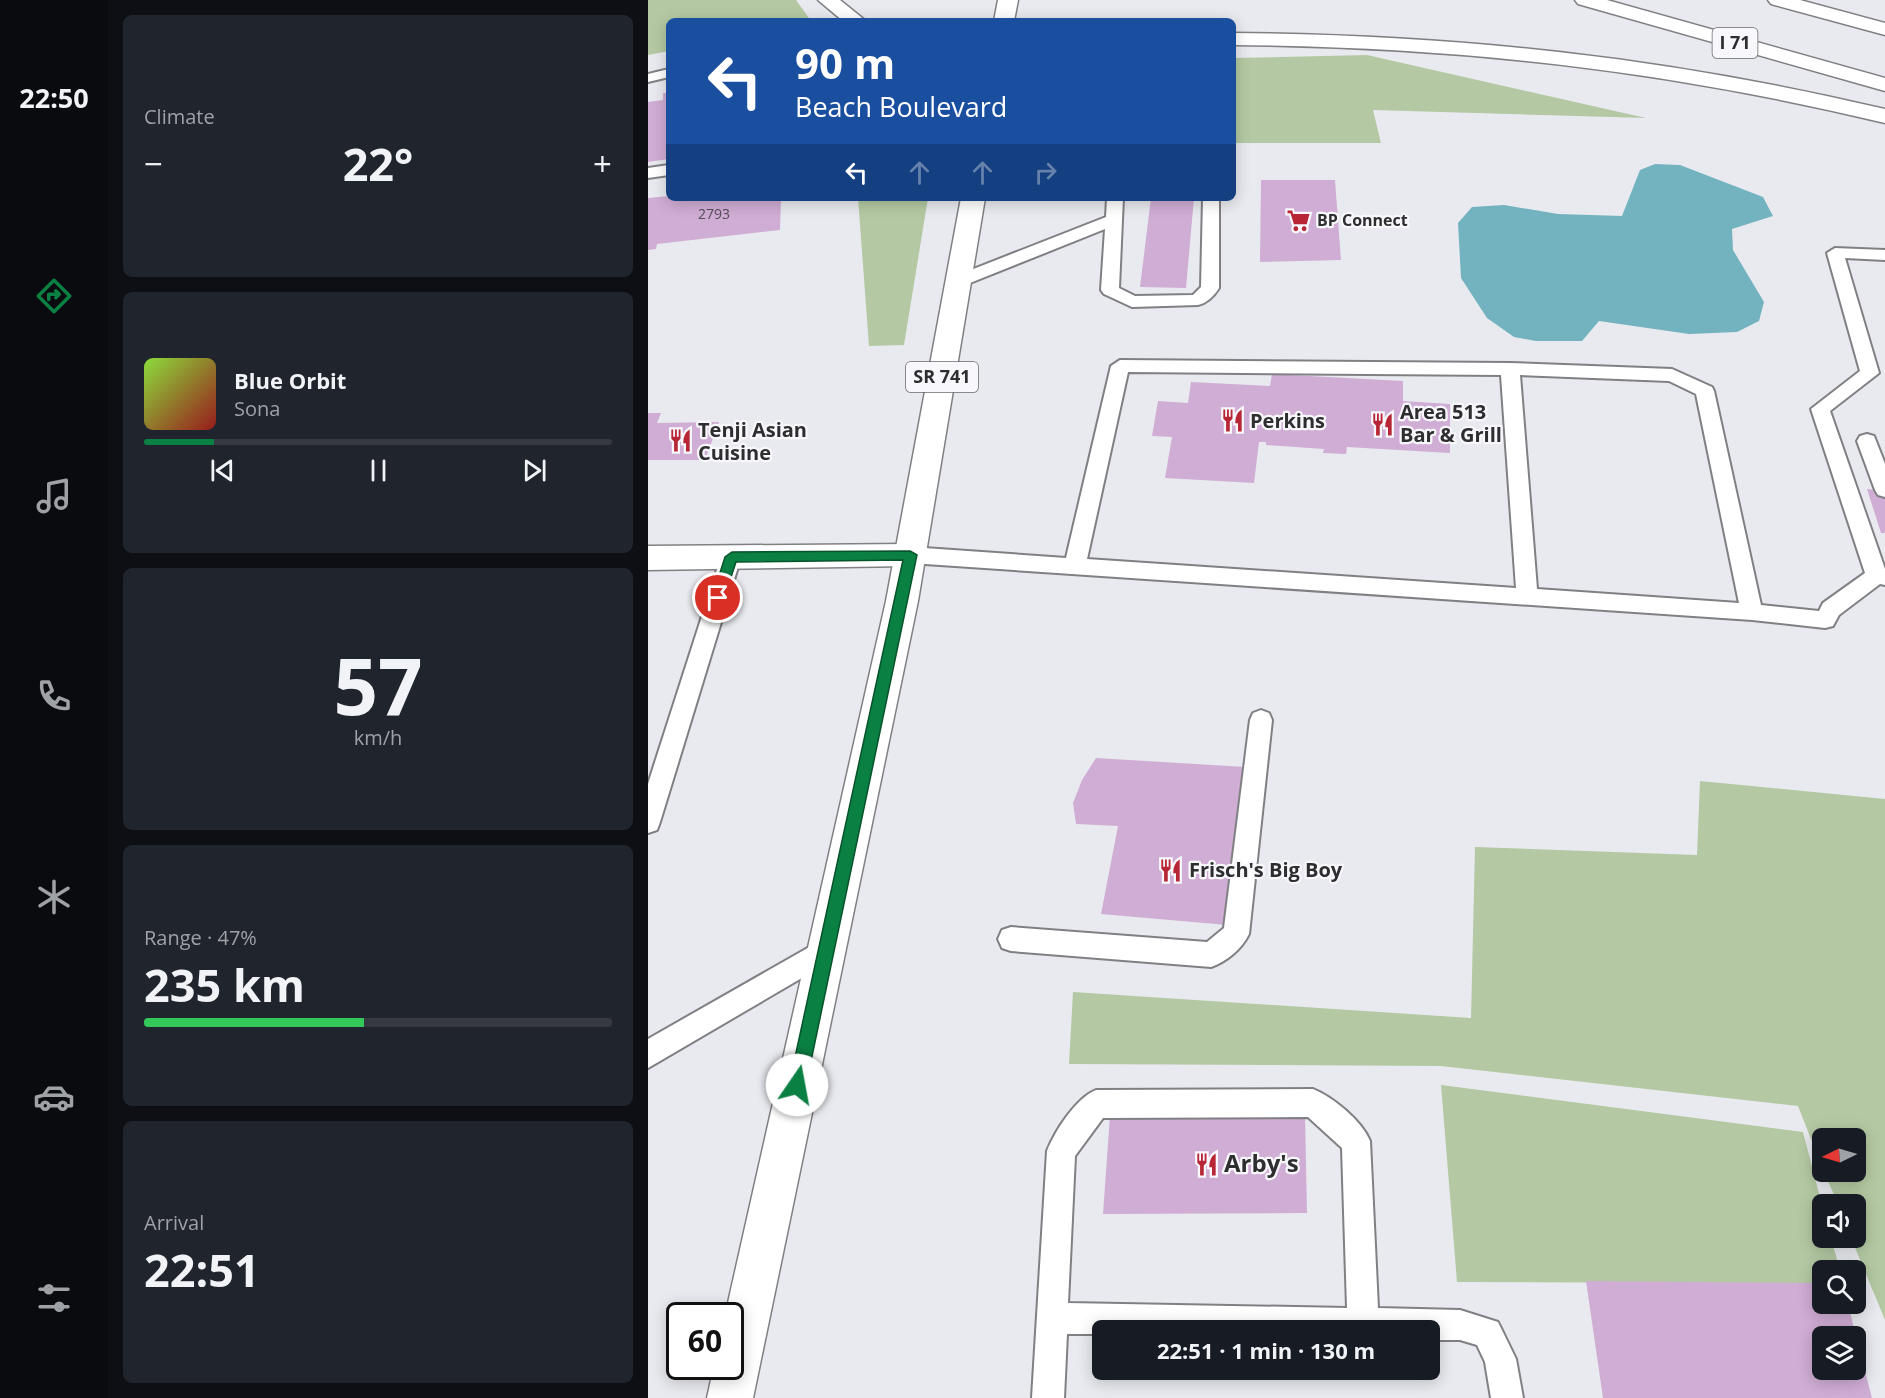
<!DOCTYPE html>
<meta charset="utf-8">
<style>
:root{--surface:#171b24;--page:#20242c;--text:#f1f3f6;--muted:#9ea1a6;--line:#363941;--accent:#0b8043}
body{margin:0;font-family:"Open Sans",sans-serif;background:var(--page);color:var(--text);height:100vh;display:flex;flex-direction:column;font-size:22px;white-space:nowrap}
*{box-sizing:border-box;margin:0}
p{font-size:20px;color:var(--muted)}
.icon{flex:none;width:33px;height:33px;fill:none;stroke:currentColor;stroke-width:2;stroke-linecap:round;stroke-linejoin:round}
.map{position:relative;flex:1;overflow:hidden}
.sheet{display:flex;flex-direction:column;gap:15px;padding:15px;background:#0d0f14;width:540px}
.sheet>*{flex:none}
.top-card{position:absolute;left:18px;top:18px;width:570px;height:183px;border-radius:9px;box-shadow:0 3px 15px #0003;background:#1a4fa0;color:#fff;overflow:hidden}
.needle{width:39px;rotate:265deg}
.tools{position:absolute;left:1164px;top:1128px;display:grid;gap:12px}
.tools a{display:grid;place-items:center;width:54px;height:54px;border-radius:9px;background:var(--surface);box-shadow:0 3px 15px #0003;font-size:30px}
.speed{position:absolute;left:18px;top:1302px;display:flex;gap:12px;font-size:30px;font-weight:700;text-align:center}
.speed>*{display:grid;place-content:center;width:78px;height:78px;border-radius:50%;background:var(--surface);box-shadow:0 3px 15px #0003;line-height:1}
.speed .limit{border:3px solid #111;border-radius:9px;background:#fff;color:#111}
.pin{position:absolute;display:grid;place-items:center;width:51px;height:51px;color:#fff;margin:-26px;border:3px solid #fff;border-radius:50%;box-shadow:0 2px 6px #0007}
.me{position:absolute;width:66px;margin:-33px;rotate:12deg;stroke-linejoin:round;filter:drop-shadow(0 0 4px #0008)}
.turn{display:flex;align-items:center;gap:21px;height:126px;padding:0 30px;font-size:27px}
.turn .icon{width:78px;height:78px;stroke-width:2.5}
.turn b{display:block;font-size:42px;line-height:51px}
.lanes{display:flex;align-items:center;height:57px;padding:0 30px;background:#0003;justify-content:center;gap:30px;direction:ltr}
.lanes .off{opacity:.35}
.big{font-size:45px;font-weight:700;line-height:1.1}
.sheet .tile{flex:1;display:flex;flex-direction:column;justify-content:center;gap:9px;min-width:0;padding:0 21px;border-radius:9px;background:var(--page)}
.sheet .dial{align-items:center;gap:0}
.dial b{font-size:78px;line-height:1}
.song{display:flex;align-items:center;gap:18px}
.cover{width:72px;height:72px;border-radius:9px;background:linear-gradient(135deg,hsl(90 70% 55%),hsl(0 70% 35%))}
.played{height:6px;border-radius:3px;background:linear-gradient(90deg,var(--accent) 15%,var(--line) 15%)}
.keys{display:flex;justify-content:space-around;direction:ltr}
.heat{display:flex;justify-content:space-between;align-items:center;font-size:33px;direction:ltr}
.charge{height:9px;border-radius:4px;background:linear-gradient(90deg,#34c759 47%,var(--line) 0)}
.trip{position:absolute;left:444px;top:1320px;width:348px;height:60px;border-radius:9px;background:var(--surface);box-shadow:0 3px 15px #0003;font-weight:700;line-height:60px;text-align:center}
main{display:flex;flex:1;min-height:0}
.tabs{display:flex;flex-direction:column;width:108px;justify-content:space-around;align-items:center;background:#090b0e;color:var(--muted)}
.tabs .icon{width:42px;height:42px}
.tabs .current{color:var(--accent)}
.tabs b{font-size:27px;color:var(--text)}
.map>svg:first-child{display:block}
</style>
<main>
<nav class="tabs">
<b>22:50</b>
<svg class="icon current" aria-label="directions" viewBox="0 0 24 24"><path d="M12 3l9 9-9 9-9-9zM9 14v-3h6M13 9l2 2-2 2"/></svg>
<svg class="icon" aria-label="music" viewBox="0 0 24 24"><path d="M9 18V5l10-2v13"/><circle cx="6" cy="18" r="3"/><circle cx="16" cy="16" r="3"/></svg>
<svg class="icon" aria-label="phone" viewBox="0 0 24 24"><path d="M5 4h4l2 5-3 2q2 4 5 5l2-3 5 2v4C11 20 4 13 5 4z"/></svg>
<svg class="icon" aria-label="climate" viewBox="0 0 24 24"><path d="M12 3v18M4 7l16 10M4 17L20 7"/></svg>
<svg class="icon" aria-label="car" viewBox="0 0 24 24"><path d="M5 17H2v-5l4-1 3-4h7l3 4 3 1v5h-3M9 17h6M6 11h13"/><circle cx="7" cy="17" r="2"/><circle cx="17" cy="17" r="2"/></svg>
<svg class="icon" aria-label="filters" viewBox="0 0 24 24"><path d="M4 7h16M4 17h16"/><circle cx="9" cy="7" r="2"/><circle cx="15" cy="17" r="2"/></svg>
</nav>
<section class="sheet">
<div class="tile"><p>Climate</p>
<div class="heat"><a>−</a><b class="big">22°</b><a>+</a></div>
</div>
<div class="tile">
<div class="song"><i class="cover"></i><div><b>Blue Orbit</b><p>Sona</p></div></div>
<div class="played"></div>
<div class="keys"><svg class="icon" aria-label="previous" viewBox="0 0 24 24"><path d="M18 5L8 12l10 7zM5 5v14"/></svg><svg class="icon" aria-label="pause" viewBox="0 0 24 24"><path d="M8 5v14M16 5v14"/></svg><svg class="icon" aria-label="next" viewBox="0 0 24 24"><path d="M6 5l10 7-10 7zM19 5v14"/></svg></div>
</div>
<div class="tile dial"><b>57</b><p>km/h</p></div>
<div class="tile"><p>Range · 47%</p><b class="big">235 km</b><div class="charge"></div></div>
<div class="tile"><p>Arrival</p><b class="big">22:51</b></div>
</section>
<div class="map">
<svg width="1237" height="1398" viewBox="0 0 1237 1398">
<rect width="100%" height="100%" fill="#e9eaef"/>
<!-- green -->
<path fill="#b4c9a3" d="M0,0H148L163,21H21V51L0,55Z
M719,55L998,118L725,110L733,143H585V58Z
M210,198H280L256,345L221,346Z
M1052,781L1237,799V1320L1203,1238H1208V1204H1190L1176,1172H1208V1138H1174V1167L1150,1106L793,1066L421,1064L425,992L823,1018L827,847L1049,855Z
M793,1085L1155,1132L1174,1205V1238H1183L1192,1270H1174V1283L809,1282Z"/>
<!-- water -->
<path fill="#73b2bf" d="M1007,164L1032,165L1115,197L1125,216L1084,229L1085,250L1116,302L1111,321L1089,332L1041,334L951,321L934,341H888L866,337L839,318L813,278L810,223L824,207L856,205L910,214L974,216L992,170Z"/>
<!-- building -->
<path fill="#d0add4" d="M15,93H21V159L0,162V102L15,100Z
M613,180H687L693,260L612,262Z
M21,196V198H133L132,230L9,244L8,249L0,250V198Z
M503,198H546L538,288L492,287Z
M624,374L755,381V401L802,404V453L699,447L698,454L675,453L676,449L618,445V442H611L606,483L517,478L524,437L504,436L510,401L540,403L543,382L622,386Z
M0,413H13L9,423L71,422L57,460H0Z
M1219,489L1237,491V533H1233Z
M448,758L597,767L579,925L453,914L470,826L428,824L425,803L434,780Z
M462,1115H657L659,1213L455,1214Z
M938,1281L1174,1283V1304H1200L1208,1336H1174V1370H1208V1337L1224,1398H955Z"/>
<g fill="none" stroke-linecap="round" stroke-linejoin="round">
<defs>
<path id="service" d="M21,69V77L0,82V74Z
M21,165V175L0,178V168Z
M459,198H475L471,288L487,296L545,295L553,287L555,198H571V288C566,296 559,303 550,305L484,307L456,294L453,290L457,229L317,285L311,286L303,281L305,277L458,217Z
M1187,248L1237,250V260L1197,258L1231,373L1182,411L1237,569V585L1232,584L1191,615L1185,626L1177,628L1104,620L262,563L255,561L252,555L255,549L262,547L418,558L463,366L472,360L862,363L1024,369L1064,387L1066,391L1113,605L1171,611L1175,603L1217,573L1163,409L1212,371L1179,253ZM480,372L853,375L868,588L439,559ZM872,375L1021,381L1048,394L1091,603L889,589Z
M1219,434L1226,436L1237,464V497L1230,495L1227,490L1209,441L1212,436Z
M83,549L90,551L93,557L12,822L9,830L0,833V784L73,557L76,551Z
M613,710L621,713L624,720L601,934C594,949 578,962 563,967L363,951L354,948L350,939L354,930L363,927L559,942L576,928L602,720L605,713Z
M179,937L188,940L192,949L188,958L0,1068V1039Z
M665,1089C685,1097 714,1121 722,1141L730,1308L812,1310L850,1322L868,1359L875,1398H843L837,1362L829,1345L812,1340H782V1330H454V1334H419L416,1398H384L399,1151C407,1131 428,1098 448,1090ZM660,1117L694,1148L699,1308L420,1303L427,1156L455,1118Z"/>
<path id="minor" d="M262,544L273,547L277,555L273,563L262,566L0,570V546Z"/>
<path id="primary" d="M350,0H370L366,21H346Z
M313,198H337L270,601L105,1398H59L66,1366H82V1316H77L238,601Z"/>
<path id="motorway" d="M170,0H192L218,21H195Z
M927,0H959L1237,78V91L930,4Z
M1120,0H1152L1237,23V35L1123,4Z
M585,33C812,35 1016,57 1237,109V123C1016,70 812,47 585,45Z"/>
</defs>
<!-- service casing -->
<use href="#service" stroke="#808084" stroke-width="4"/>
<!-- minor casing -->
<use href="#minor" stroke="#808084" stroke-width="3"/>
<!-- primary casing -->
<use href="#primary" stroke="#808084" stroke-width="3"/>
<!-- motorway casing -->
<use href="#motorway" stroke="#808084" stroke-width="3"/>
<!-- service -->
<use href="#service" fill="#fff" fill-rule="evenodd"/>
<!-- minor -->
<use href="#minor" fill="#fff" fill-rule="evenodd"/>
<!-- primary -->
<use href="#primary" fill="#fff" fill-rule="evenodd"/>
<!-- motorway -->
<use href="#motorway" fill="#fff" fill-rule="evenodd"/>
</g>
<!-- route -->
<path fill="#0b8043" stroke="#07532c" stroke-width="1.5" d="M262,551L269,555L158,1085L155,1091L149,1094L143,1091L141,1085L255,560L88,562L75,601H66L64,598L77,557L84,552Z"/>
<!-- icons -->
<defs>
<symbol id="supermarket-bare" viewBox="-9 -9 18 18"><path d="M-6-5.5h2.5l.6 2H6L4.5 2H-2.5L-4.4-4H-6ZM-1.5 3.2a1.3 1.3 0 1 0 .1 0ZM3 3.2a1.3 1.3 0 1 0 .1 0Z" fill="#b82636" stroke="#f7f7fc" stroke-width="2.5" paint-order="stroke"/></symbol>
<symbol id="restaurant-bare" viewBox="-9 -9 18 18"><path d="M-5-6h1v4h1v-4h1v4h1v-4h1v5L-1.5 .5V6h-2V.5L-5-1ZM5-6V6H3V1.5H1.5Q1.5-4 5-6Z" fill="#b82636" stroke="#f7f7fc" stroke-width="2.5" paint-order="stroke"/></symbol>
</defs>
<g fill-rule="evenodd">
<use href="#supermarket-bare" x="634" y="204" width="33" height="33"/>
<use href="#restaurant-bare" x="568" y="404" width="33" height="33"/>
<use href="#restaurant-bare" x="718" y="408" width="33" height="33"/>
<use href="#restaurant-bare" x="16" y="424" width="33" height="33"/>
<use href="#restaurant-bare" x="506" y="854" width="33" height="33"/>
<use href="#restaurant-bare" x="542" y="1148" width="33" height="33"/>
</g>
<g text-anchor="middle" stroke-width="4.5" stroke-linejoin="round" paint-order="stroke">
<!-- far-number labels -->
<g font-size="14" fill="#564e59">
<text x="66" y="219">2793</text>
</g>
<!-- far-poi labels -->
<g font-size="16" font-weight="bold" fill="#2e2e30" stroke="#f7f7fc" text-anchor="start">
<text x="669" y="226">BP Connect</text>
</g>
<!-- shield labels -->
<g fill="#f7f7fc" stroke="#6a6a6d" stroke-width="1.5">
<rect x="1064.5" y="28" width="45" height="30" rx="4.5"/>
<rect x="258" y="362" width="72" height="30" rx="4.5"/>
</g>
<g font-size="18" font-weight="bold" fill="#2e2e30">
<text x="1087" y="49">I 71</text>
<text x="294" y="383">SR 741</text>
</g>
<!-- poi labels -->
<g font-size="20" font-weight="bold" fill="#2e2e30" stroke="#f7f7fc" text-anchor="start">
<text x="752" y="419">Area 513<tspan x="752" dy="23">Bar &amp; Grill</tspan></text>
<text x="602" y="428">Perkins</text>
<text x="50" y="437">Tenji Asian<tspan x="50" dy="23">Cuisine</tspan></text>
<text x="541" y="877">Frisch's Big Boy</text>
</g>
<!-- near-poi labels -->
<g font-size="24" font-weight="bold" fill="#2e2e30" stroke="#f7f7fc" text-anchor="start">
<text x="576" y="1172">Arby's</text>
</g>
</g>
</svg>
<div class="tools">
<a><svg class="needle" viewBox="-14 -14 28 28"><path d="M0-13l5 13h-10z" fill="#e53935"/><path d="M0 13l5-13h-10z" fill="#9ea1a6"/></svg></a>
<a><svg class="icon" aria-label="sound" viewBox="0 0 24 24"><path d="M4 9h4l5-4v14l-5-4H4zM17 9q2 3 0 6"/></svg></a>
<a><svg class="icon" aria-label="search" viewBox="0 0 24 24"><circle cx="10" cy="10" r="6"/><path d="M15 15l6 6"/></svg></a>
<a><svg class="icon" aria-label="layers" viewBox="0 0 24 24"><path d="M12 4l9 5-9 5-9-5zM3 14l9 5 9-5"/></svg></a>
</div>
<div class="speed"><div class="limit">60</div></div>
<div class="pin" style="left:70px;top:598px;background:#d93025"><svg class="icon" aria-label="arrive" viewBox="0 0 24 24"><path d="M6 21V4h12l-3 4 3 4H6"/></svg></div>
<svg class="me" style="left:149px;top:1085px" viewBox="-20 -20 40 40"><circle r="19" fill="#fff"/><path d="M0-13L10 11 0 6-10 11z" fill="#0b8043"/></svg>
<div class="trip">22:51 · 1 min · 130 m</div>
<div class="top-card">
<div class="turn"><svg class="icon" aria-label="left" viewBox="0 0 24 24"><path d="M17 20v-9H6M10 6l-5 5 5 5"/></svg><div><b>90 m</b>Beach Boulevard</div></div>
<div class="lanes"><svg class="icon" aria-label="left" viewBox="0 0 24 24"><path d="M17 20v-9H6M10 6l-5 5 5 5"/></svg><svg class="icon off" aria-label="ahead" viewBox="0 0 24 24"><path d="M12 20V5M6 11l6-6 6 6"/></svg><svg class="icon off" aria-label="ahead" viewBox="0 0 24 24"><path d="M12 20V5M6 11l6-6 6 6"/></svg><svg class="icon off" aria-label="right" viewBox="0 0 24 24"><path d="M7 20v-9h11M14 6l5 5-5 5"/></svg></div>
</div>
</div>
</main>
